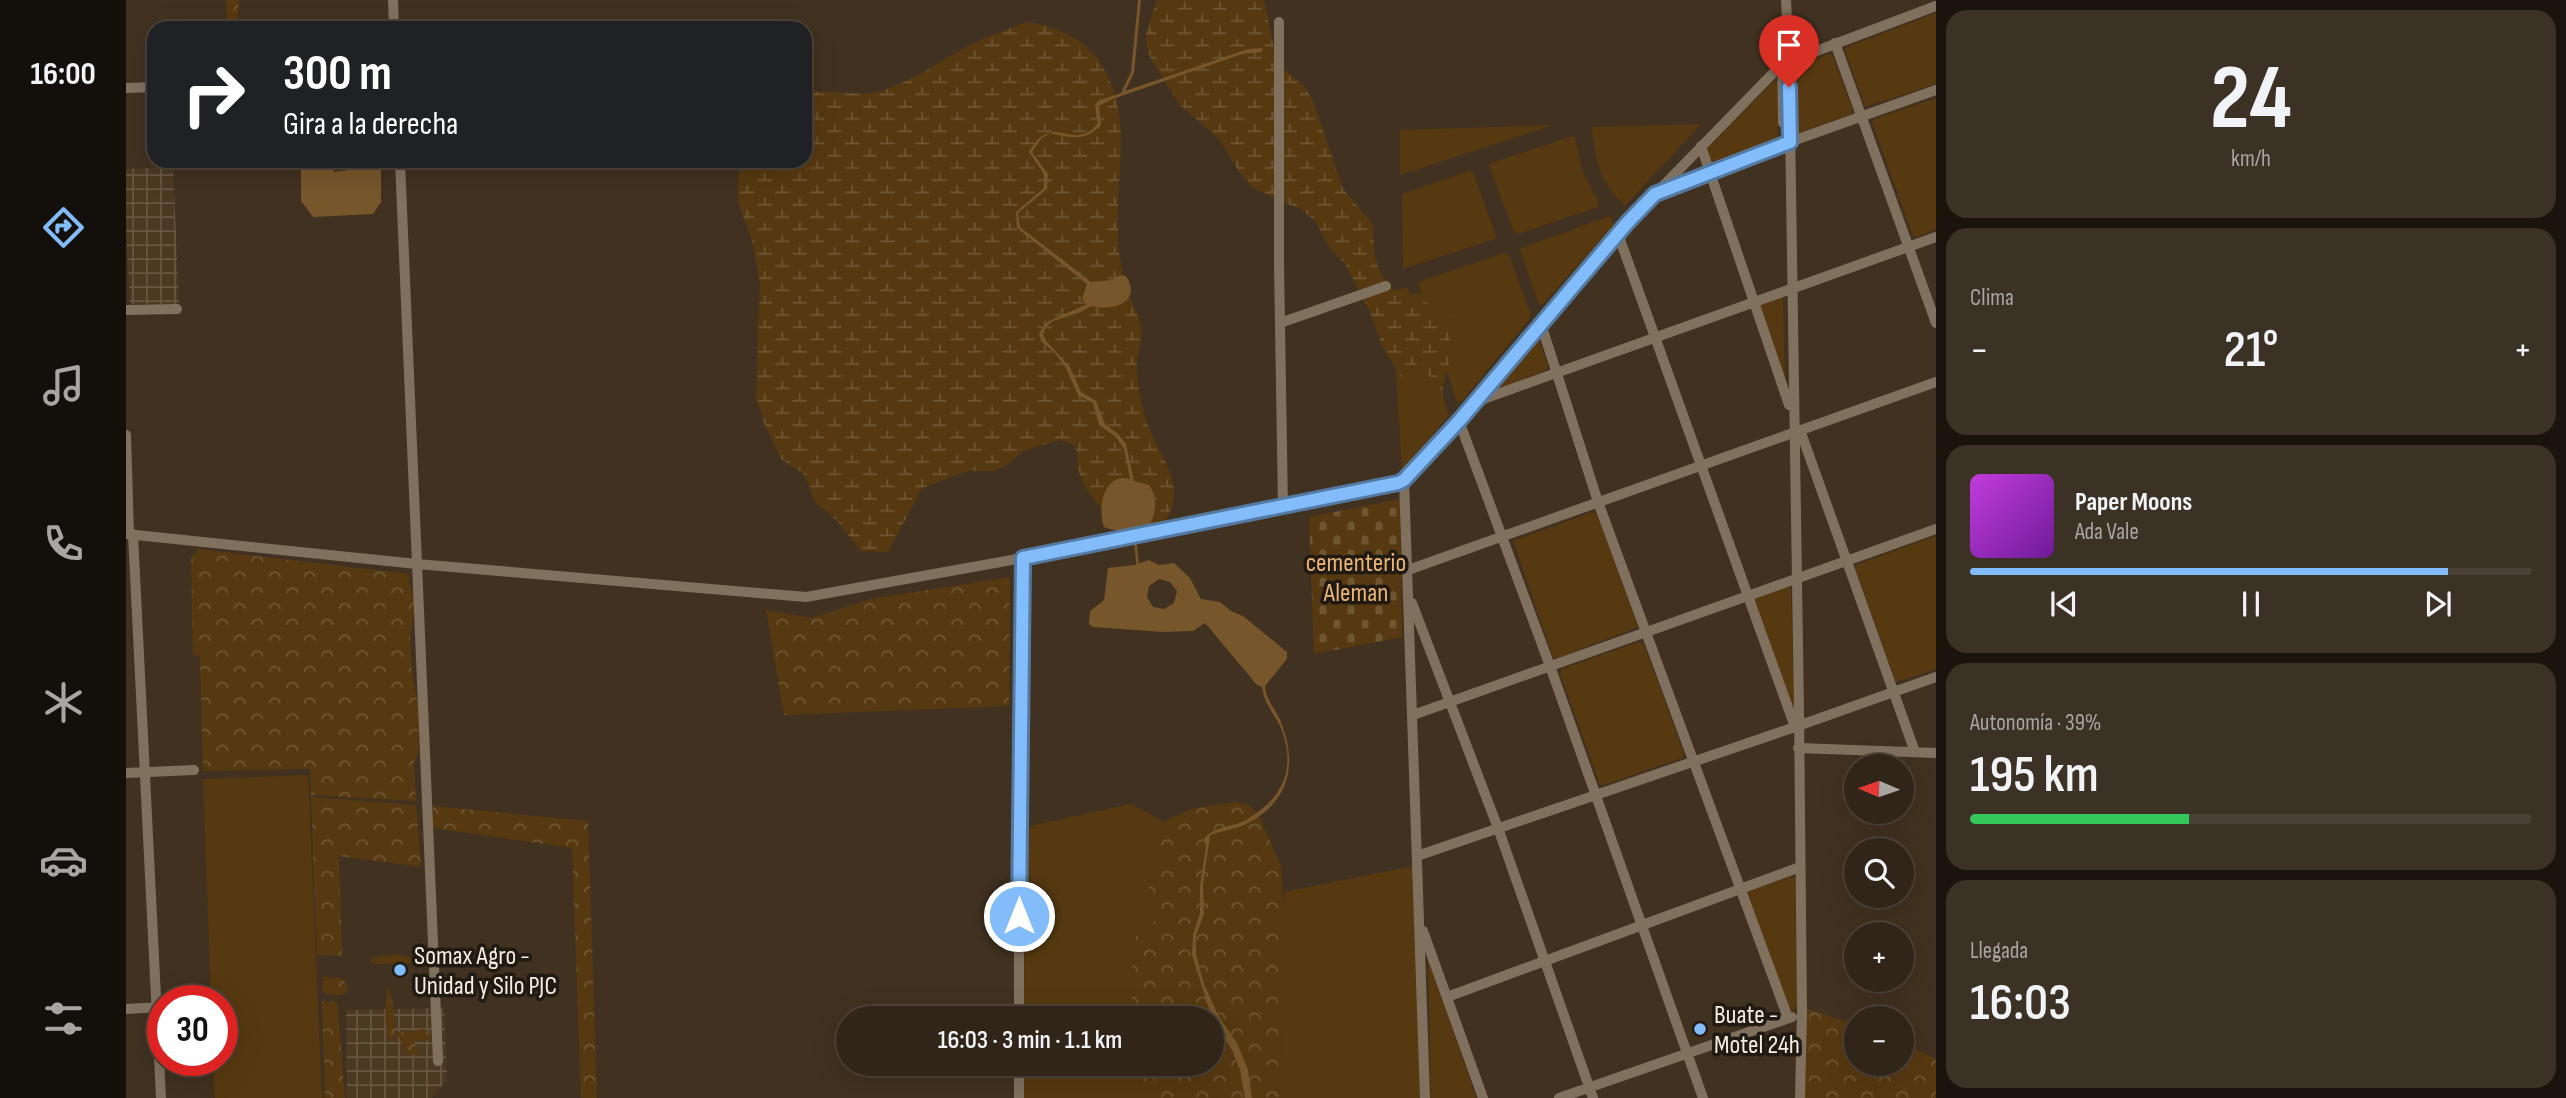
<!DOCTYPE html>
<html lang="es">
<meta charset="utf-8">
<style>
:root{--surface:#302518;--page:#3c3125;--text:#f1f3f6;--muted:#a8a5a2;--line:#4b4237;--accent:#82bcfa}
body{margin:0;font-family:"Sofia Sans Condensed",sans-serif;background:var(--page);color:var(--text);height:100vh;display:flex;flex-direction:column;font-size:26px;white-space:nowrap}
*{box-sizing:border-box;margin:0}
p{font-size:23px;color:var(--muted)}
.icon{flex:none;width:38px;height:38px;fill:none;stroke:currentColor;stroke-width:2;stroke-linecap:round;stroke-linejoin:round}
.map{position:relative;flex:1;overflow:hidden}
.sheet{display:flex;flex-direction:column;gap:10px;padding:10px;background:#1a140d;width:630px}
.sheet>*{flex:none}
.guide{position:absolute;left:21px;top:21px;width:665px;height:147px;border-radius:21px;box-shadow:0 7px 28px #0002,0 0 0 2px var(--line);background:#202124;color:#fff;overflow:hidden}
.needle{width:46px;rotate:272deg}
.tools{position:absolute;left:1718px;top:754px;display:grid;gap:14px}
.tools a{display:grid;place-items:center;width:70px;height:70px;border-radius:50%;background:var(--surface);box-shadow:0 7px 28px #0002,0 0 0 2px var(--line);font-size:35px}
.speed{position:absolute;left:21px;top:985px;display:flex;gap:14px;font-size:35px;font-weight:700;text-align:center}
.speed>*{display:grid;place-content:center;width:91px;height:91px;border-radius:50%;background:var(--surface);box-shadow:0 7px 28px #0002,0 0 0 2px var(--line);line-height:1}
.speed .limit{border:10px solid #d22;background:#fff;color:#111}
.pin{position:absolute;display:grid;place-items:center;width:60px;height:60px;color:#fff;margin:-72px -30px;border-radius:50% 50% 50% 0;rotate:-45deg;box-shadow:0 0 7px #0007}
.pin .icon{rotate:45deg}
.me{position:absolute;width:77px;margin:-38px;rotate:0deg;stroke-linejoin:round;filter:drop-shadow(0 0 5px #0008)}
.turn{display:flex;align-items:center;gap:24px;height:147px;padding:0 21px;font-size:32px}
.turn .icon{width:91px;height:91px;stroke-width:2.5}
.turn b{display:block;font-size:49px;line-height:60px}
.big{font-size:52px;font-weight:600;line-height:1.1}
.sheet .tile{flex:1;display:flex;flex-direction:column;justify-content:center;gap:10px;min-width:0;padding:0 24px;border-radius:21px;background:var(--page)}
.sheet .dial{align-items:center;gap:0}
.dial b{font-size:91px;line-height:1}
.song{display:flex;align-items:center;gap:21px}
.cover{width:84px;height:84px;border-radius:10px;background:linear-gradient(135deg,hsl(290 70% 55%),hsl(280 70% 35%))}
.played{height:7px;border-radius:4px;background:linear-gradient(90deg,var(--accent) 85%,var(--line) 85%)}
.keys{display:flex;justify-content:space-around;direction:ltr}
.heat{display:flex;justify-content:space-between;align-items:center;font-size:38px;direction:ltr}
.charge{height:10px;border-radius:5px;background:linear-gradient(90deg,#34c759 39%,var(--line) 0)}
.trip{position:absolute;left:710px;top:1006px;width:388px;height:70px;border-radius:35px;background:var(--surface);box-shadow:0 7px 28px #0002,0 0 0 2px var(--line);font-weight:600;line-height:70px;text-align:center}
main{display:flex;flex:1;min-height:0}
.dock{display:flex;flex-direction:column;width:126px;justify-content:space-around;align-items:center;background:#130f0a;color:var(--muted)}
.dock .icon{width:49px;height:49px}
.dock .active{color:var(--accent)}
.dock b{font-size:32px;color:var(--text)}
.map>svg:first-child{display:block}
</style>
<main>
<nav class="dock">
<b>16:00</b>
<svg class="icon active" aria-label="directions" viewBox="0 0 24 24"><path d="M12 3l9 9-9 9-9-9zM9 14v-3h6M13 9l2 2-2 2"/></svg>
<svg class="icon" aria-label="music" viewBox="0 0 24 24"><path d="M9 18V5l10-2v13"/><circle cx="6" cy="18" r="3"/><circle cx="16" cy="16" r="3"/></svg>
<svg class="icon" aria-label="phone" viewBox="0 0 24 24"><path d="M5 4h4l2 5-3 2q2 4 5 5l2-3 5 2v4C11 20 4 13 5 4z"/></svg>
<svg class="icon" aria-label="climate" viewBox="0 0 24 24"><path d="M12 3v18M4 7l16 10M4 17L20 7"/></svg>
<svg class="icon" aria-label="car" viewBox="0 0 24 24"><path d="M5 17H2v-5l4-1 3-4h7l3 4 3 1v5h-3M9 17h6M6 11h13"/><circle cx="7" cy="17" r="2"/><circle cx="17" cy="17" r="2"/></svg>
<svg class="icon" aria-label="filters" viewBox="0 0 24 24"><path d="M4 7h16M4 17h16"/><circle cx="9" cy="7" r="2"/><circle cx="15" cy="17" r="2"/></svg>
</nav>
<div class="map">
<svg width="1810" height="1098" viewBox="0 0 1810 1098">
<defs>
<pattern id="industrial-grid" width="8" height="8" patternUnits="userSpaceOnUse" patternTransform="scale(1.75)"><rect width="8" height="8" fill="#4c3922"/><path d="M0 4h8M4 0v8" fill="none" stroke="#665642"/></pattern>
<pattern id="forest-crowns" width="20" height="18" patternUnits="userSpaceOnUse" patternTransform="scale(1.75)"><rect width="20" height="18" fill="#563911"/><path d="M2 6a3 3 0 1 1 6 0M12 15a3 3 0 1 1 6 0" fill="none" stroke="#6f5633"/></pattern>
<pattern id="wetland-marsh" width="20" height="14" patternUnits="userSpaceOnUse" patternTransform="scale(1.75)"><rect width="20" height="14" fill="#563911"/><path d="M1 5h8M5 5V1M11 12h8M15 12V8" fill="none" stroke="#6f5633"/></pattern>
<pattern id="cemetery-stones" width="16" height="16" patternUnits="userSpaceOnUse" patternTransform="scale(1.75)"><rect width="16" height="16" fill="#563911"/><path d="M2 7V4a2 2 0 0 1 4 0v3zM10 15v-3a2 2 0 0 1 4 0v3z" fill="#6f5633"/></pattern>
</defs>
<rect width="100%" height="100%" fill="#403120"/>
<!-- industrial -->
<path fill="url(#industrial-grid)" d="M47,167L53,304H4L0,227V169Z
M318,1008L321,1079L306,1098H221L220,1010Z"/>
<!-- green -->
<path fill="#563911" d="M1810,13V84L1739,107L1719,50L1721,47Z
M1702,54L1706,55L1727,110L1725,114L1673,133L1669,132V69L1671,66Z
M1649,80L1651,83L1652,138L1592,164L1587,163L1582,151L1583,147Z
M1810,98V230L1790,237L1787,236L1746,122L1748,119Z
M1575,124L1499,206C1475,184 1468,159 1466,127Z
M1428,125L1274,175V130Z
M1447,136L1449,137L1456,170L1473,203L1472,207L1392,234L1388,232L1363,166L1365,163Z
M1343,171L1347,172L1370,236L1369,239L1277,269L1276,194Z
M1481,217H1485L1488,225L1417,304H1413L1394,251L1395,248Z
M1378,253L1383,255L1405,315L1402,321L1335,402H1331L1293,285L1295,281Z
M1280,287L1282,289L1323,415L1278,470L1276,469L1265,294L1266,292Z
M1657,296V297L1659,381L1634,306Z
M1411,339L1413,340L1422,366L1420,370L1367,391Z
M1467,512L1471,513L1512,627L1432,658L1427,657L1388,543L1389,540Z
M1810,536V669L1770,682L1729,568V565Z
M1663,586L1665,587L1668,711L1627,599Z
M1512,642L1518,644L1558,754L1556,758L1478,785H1474L1434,673L1436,669Z
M182,775L196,1098H89L87,1061L96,1060V1001H85L77,779Z
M1005,804L1038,822L1029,871L1019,897L1030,921L1007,940L1005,1018H898L899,827Z
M1288,866L1296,1098H1156L1155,993L1158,892Z
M1666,876L1669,879L1671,1006L1666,1011L1664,1010L1621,895L1622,892Z
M1302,957L1350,1098H1305Z
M898,1064H1010L1014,1098H898Z"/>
<!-- forest -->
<path fill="url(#forest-crowns)" d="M100,0H113L112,28H101Z
M71,549L283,574V583L290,602L284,635L286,673L293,711L292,753L288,762L290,801L185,795L184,769L77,771L74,656L67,655L65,561L67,554L71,553Z
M884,577L883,706L658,715L640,610L685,618L745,599Z
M185,797L290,805L295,867L213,856L216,956L191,955Z
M1109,802L1124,806L1132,815L1155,865L1158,920L1155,993L1156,1098H1014L1010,1064H1087V1018H1005L1007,940L1018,926L1030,921L1019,897L1029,871L1038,822L1064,809Z
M307,806L462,821L471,1098H455L446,848L307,828Z
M272,954L289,959L287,963L250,964L244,962L245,958Z
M197,977L215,978L222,986L221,992L214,995L200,994L196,989Z
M261,987C269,995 268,1025 269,1038L266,1039L261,1036L259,1018Z
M196,1001L211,1002L219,1098H199Z
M1679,1008L1731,1025V1064H1776V1043L1810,1059V1098H1677Z
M299,1029L304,1032V1040H291L288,1043L292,1048L291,1055L281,1054L271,1034L273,1032Z"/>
<!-- wetland -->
<path fill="url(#wetland-marsh)" d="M1031,0H1138L1150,59L1165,76L1176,83L1187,101L1217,189L1247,224L1248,252L1251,265L1260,284L1275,295L1295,293L1310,317L1329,316L1324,335L1323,365L1317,384V399L1312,395L1298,364L1291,363L1283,375L1276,378L1256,346L1245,314L1219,264L1205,250L1189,221L1175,209L1149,199L1126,187L1113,172L1094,140L1054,105L1048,96L1025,59L1021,47L1020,33Z
M901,22C927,25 954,37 970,57C1010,111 989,170 992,232C992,250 995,271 1001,289C1005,302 1013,315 1015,329C1017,343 1009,357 1011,371C1012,389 1016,411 1023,428C1038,465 1065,490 1033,530C999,532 961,505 953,471C951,461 953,455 948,445L935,440L923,443L898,451L879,466L867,471H842L796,488L762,552L735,551L710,520L689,502L678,474L655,459L638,423L630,396L634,284L626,240L612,202V175L618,161H679V93C704,88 730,98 755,91C786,82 813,61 841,47C861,36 881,29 901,22Z"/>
<!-- cemetery -->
<path fill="url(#cemetery-stones)" d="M1274,499L1276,637L1188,654L1183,517Z"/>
<!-- water -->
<path fill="#77562c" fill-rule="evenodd" d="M1012,0H1015L1008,73L999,91L1122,49L1137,48L1136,52L1116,54L984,100L973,106L975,125C960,142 944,138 924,133L915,139L906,152L922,174L921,189L892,213L894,227L965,282L986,280L994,275L1000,276C1017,302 986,312 966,306L952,313L927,321L919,328L917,335L921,342L944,367L955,392L970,401L979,424L992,434L1000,444L1008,481L1023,485C1032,497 1031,514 1022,527C1009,530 992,533 978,527C971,508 978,472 1004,479L998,449L990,437L973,425L967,403L952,395L940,368L929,353L915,341L913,333L921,322L961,304L956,299L961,284L891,228L890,212L918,188V174L903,152C928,108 947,155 972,123L969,105L972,101L995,93L1005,72Z
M175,161H206L208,172L229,169L230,161H255V202L247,214L187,217L175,201Z
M1023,560L1033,565L1048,563L1064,578L1075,599L1094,602L1105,611L1117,616L1161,652V659L1139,686C1141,704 1151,709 1156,725C1172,767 1162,803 1120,824C1109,829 1096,831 1084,835L1077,885L1078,914L1070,935V955L1078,984L1093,1017L1111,1043L1122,1070L1126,1098H1119L1114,1070L1106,1050L1087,1021L1066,955L1067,935L1074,913V885L1080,847L1078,839C1087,826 1109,827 1122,819C1158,797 1171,767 1154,726C1147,712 1138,703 1136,687L1131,685L1079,623L1067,631L1037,632L967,627L963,624L964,611L978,600L982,568L1008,565ZM1033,579L1044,582L1051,591L1048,603L1038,609L1027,607L1021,597L1023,586Z"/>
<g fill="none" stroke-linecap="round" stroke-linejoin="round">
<!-- stream -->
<path stroke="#77562c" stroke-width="2.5" d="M1009,540L1012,568"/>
<!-- minor -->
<path stroke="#80715f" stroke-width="10" d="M267,0L268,28
M1660,0L1663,59L1673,711L1676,1013L1674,1098
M1153,22V264L1157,508
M1709,43L1810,323
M1656,64L1657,123
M0,88L28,87
M1575,146L1663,405
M274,161L312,1061
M1532,193L1658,144L1810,90
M1492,234L1669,727
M0,310L51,309
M1154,323L1260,286
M1415,324L1472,502L1662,1018
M1352,401L1810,237
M1333,421L1424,666L1577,1098
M1674,430L1789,752
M0,435L3,534
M1278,480L1299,1098
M0,534L291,564L680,597L897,558L1272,483L1278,480L1333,421L1501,223L1656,64L1810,6
M7,534L35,1098
M1282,570L1810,382
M1286,603L1372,828L1467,1098
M1287,715L1810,529
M1672,748L1810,753
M0,773L68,770
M1291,856L1669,727L1810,677
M1297,931L1357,1098
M1321,997L1674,867
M0,1009L34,1007
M893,1018V788L897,558
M893,1064V1098
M1433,1098L1666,1017"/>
</g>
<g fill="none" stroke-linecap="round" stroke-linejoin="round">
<defs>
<path id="route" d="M893,916L897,558L1272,483L1278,480L1333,421L1501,223L1529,194L1664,142L1663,87"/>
</defs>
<!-- route casing -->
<use href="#route" stroke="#547aa2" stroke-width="18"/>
<!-- route -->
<use href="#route" stroke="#82bcfa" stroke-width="12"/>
</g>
<!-- markers -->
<g fill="#82bcfa" stroke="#211a13" stroke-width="2.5">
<circle cx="274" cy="970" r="7"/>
<circle cx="1574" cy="1029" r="7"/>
</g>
<g text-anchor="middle" stroke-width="7" stroke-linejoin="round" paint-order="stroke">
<!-- park labels -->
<g font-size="26" fill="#ebb675" stroke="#211a13">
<text x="1230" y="571">cementerio<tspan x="1230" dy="30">Aleman</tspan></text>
</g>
<!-- poi labels -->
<g font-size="26" fill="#f6ede2" stroke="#211a13" text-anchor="start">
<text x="288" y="964">Somax Agro -<tspan x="288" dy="30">Unidad y Silo PJC</tspan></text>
<text x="1588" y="1023">Buate -<tspan x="1588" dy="30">Motel 24h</tspan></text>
</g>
</g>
</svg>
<div class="tools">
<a><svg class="needle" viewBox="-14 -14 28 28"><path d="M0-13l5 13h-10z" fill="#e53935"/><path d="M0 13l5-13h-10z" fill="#a8a5a2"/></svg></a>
<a><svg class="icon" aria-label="search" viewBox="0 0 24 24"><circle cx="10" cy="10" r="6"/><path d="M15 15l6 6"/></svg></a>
<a>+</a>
<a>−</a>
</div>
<div class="speed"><div class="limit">30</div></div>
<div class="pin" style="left:1663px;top:87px;background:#d93025"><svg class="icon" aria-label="arrive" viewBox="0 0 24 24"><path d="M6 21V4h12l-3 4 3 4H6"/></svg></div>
<svg class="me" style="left:893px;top:916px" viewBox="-20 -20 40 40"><circle r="17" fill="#82bcfa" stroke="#fff" stroke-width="3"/><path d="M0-11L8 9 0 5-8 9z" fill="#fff"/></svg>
<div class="trip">16:03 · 3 min · 1.1 km</div>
<div class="guide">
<div class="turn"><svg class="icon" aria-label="right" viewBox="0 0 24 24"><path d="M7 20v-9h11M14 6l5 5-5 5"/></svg><div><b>300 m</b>Gira a la derecha</div></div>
</div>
</div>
<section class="sheet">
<div class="tile dial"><b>24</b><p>km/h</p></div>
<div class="tile"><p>Clima</p>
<div class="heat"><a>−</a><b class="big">21°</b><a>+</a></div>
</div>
<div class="tile">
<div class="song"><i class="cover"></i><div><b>Paper Moons</b><p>Ada Vale</p></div></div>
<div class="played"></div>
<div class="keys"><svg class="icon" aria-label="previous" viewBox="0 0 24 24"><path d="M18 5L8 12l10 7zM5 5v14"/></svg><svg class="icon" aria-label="pause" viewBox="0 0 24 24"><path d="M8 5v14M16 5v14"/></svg><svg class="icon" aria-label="next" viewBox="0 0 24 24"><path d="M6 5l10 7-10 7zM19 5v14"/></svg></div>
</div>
<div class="tile"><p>Autonomía · 39%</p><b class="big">195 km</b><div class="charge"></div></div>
<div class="tile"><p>Llegada</p><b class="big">16:03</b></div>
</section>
</main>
